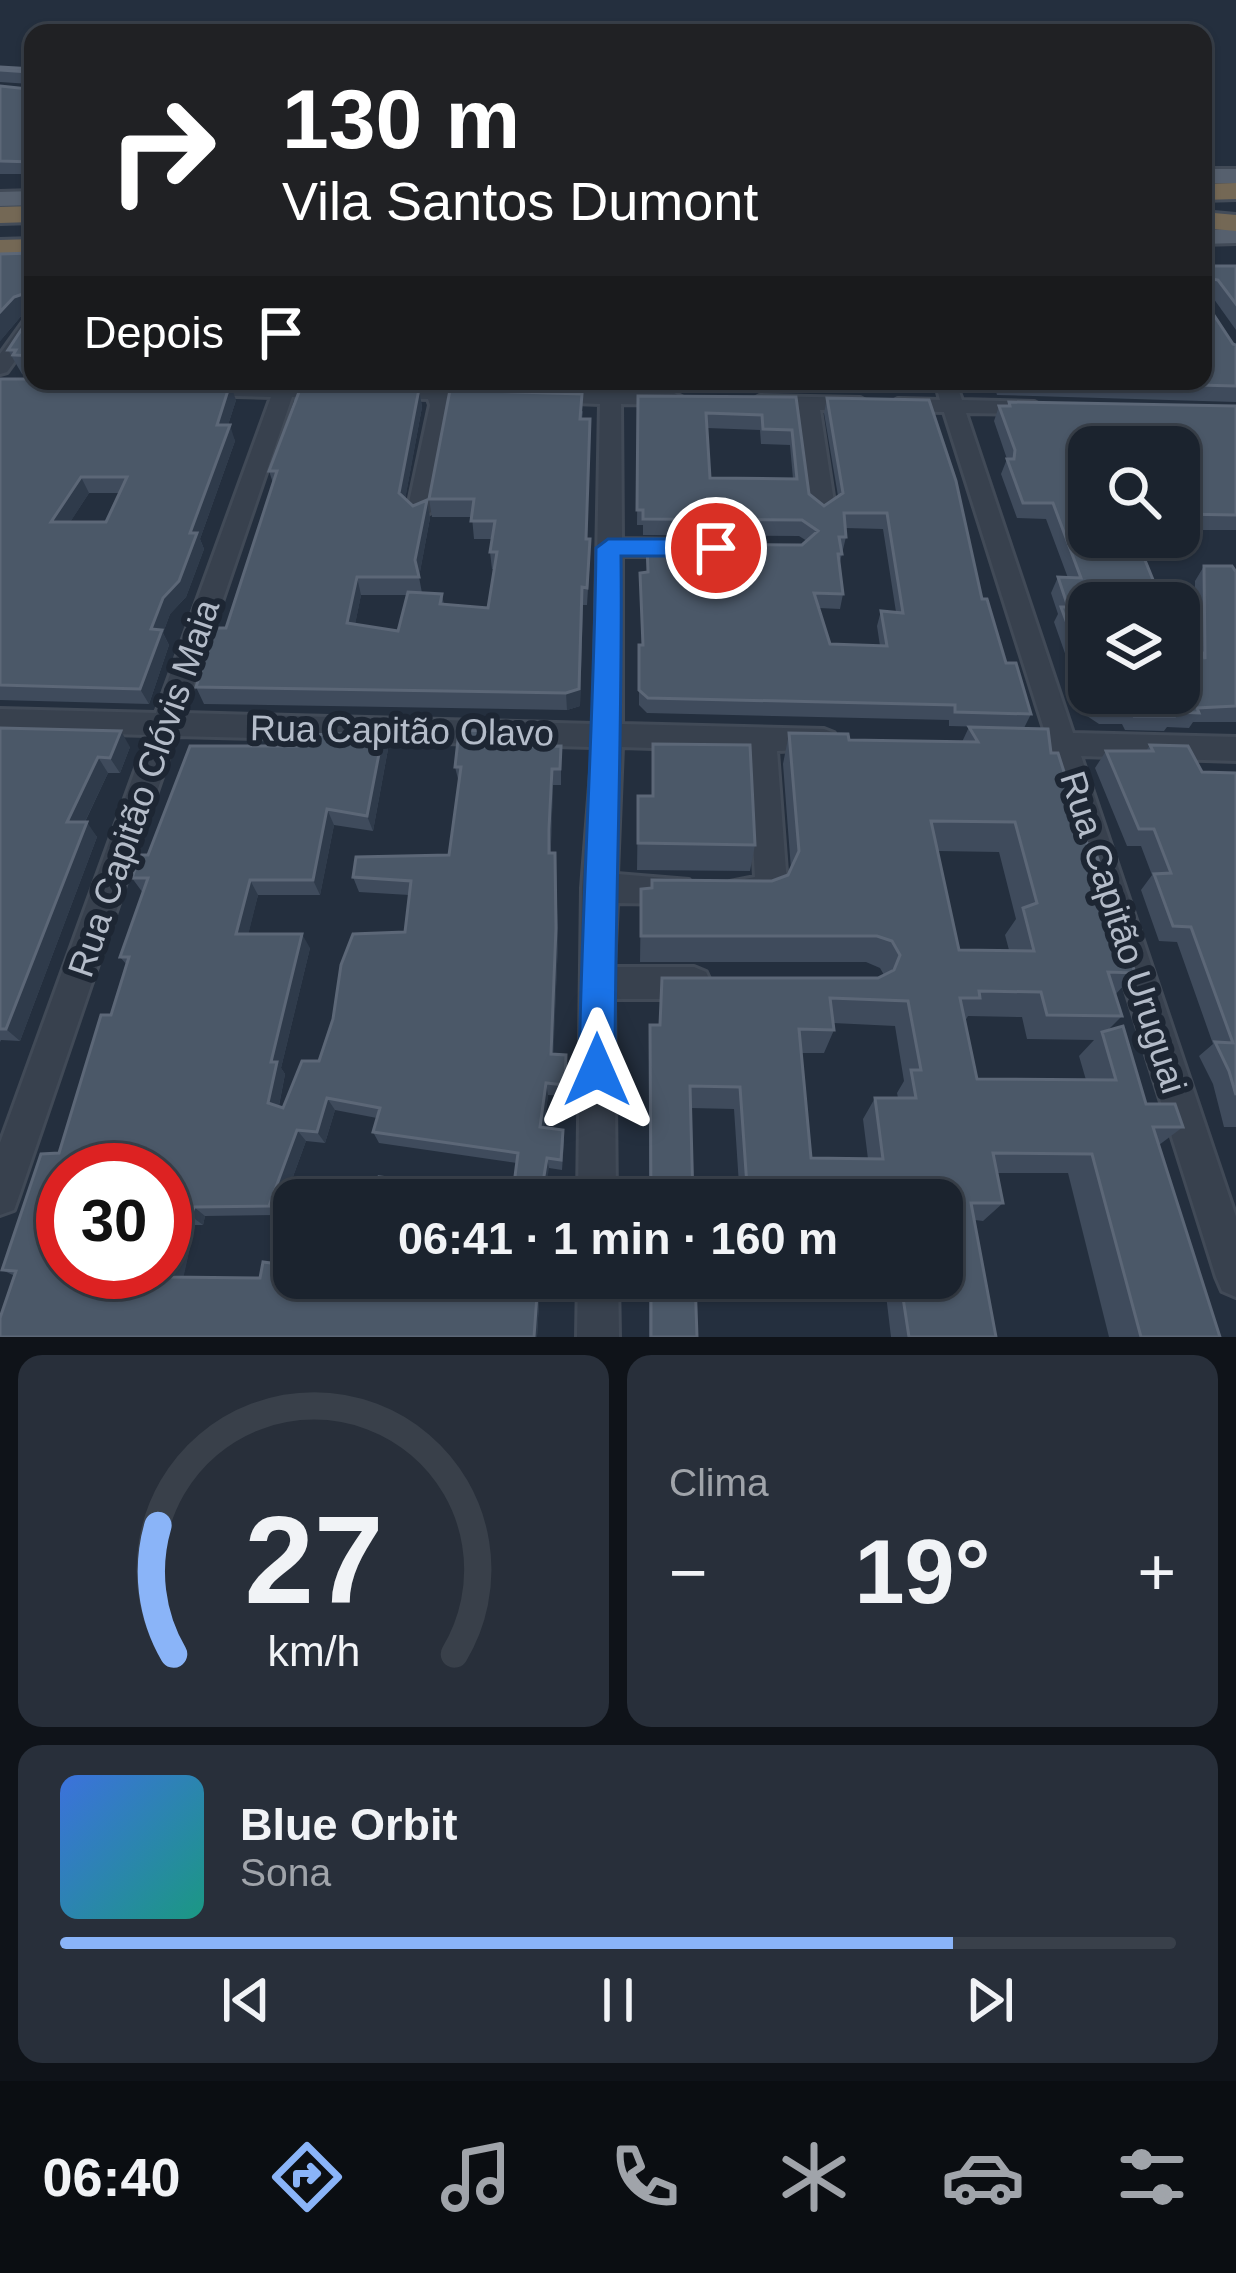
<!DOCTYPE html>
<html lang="pt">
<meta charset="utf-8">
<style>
:root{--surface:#1b232e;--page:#282f3a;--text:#f1f3f6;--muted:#a0a4aa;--line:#39404a;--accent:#8ab4f8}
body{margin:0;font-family:Helvetica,sans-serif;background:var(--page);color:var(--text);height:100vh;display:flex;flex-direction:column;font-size:45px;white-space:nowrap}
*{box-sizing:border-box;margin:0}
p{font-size:39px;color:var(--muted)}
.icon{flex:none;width:66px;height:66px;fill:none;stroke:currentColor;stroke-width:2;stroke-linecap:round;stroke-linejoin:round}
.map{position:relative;height:1337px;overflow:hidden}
.drawer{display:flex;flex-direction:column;gap:18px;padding:18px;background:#0f1319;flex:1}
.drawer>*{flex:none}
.guide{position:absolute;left:24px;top:24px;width:1188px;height:366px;border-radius:24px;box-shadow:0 3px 9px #0004,0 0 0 3px var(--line);background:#202124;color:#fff;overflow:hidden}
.fabs{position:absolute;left:1068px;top:426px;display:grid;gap:24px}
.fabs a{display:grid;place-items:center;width:132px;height:132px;border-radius:24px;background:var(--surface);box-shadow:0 3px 9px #0004,0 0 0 3px var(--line);font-size:60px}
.speed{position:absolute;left:36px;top:1143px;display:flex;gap:24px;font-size:60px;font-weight:700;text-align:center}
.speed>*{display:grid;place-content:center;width:156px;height:156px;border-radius:50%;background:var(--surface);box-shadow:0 3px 9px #0004,0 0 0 3px var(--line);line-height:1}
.speed .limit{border:18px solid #d22;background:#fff;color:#111}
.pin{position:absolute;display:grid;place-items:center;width:102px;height:102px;color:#fff;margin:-51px;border:6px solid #fff;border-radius:50%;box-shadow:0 3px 12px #0007}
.me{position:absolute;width:132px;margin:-66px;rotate:0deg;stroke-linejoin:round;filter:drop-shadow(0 0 9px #0008)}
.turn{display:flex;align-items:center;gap:42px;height:252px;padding:0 60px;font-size:54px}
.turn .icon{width:156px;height:156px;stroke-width:2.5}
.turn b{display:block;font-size:84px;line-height:102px}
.then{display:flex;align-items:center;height:114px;padding:0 60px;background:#0003;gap:24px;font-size:45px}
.big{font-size:90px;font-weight:600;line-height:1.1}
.drawer .tile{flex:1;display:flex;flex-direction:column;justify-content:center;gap:18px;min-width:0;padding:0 42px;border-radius:24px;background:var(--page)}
.drawer .dial{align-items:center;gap:0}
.dial svg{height:312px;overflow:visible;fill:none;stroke:var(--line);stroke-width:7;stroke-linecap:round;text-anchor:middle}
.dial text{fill:var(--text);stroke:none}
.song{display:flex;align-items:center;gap:36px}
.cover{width:144px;height:144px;border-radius:18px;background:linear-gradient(135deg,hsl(220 70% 55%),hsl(170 70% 35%))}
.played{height:12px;border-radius:6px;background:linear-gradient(90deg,var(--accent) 80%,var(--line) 80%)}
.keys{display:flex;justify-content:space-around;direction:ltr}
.heat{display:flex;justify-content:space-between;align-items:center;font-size:66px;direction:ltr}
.drawer .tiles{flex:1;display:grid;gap:18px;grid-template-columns:1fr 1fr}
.tile:last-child{grid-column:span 2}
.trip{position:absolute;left:273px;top:1179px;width:690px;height:120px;border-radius:24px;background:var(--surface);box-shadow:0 3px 9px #0004,0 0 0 3px var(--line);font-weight:600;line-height:120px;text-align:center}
.tabs{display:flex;height:192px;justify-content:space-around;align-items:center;background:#0b0e12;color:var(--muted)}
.tabs .icon{width:84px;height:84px}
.tabs .active{color:var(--accent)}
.tabs b{font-size:54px;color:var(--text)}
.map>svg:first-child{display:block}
</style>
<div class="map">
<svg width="1236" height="1337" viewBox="0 0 1236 1337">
<rect width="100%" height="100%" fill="#242f3e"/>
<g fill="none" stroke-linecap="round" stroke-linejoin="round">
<defs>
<path id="minor" d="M33,316V336L7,372L0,374V354L26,318Z
M277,381L332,386L342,392L332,398L292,397L184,713L594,724L600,404L550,402L539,396L550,390L600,391L601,381H621V391L674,393L685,399L674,405L621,404L622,539L682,540L694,548L682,556H622V724L824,729L834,733L838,741L834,749L777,751L787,885L777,901L741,906L730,902L725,892L730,882L755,877L748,751L622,747L617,874L689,880L694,890L689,900L678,904L617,903L614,967H694L706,972L711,983L706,994L694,999H614L616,1200H578L582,888L593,747L176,736L19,1196L14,1210L0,1215V1143L148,735L0,731V709L156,713L271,397L196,395L186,389L196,383L275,384Z
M427,381H447L446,387L482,388L493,394L482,400H449L431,512L419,520L407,512L430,405L428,399L382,398L372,392L382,386L426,387Z
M935,381H955L962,400L1034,402L1045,408L1034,414L966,413L1073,733L1236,737V761L1081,756L1236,1217V1297L1222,1291L1216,1277L1052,756L1008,751L1004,743L1008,735L1045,732L944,412L898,411L887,405L898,399L940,400Z
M760,396L860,398L871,404L860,410H820L835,509L831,515H815L811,509L798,409L753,407L749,402Z
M578,1278H618L619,1337H577Z"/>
<path id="major" d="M1203,169H1236V183H1203Z
M33,191V205L0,206V192Z
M1236,229V243L1203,244V230Z"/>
<path id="highway" d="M1236,183V199L1203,200V184Z
M33,206V222L0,223V207Z
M1203,212L1236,215V231L1203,228Z
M33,239V255L0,256V240Z"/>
</defs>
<!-- minor casing -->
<use href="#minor" stroke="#414a57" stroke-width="6"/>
<!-- major casing -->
<use href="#major" stroke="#414a57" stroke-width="6"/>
<!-- highway casing -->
<use href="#highway" stroke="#434c59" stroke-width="6"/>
<!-- minor -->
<use href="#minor" fill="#38414e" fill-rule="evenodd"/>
<!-- major -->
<use href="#major" fill="#56606e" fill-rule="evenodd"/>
<!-- highway -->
<use href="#highway" fill="#746855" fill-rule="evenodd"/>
</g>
<!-- wall -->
<path fill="#3f4b5c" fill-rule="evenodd" d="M0,67L33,69V174H0V86L28,89L30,84L0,82Z
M33,253V374H22L8,350L29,318V313L22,315L0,341V254Z
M1203,266H1236V330L1211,295L1206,294V303L1233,344L1236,345V402L997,395L993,381H1203Z
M0,379L236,400L228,425L235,441L200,539L204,549L186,597L170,614L163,633L169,645L149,704L0,700ZM89,493H120L106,522H70Z
M354,381H422V382Z
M644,381H923L920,393L643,387Z
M419,389L422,407L405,499L413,506L427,500L430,518L419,577L422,593L442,594L444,605L488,608L494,569H492L490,552L492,539H474L472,517H432L429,499L583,411L582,419H590L587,539L590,557L587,605H583L580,706L567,710L204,704L196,687L226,628L273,483L269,471ZM361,595H407L398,631L355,624Z
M638,396L796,397L809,494L824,506L838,496L824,413L827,398L982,599L1006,663L1031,714L1024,728L949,726V720L647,713L639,705V645H642L640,573L802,545L807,541L799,536L643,535V525H637ZM707,428L760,430L761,444L790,445L793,479L710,478ZM845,528L883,529L896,612L881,611L877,626L880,646L830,644L819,608L840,609L843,594L839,566L846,537Z
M1009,402L1236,406V530H1179V447H1089V537L1158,592L1195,637V581L1204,566L1236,572V722H1193L1189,728L1167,727L1164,731L1125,730L1122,724H1099L1087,716L1054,622L1058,614L1051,593L1058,577L1068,578L1046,519L1017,518L1001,474L1007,459L994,421L999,406H1008ZM1089,603L1179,693H1089Z
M969,727L1051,753L1135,973L1115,995L1122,1016L1108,1030L1146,1104L1183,1127L1159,1145L1220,1337H1109L1068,1173H997L1003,1203L983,1221L975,1220L996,1337H891L884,1278H942V1200H740L734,1109L691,1108L693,1200H649V1049L650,1025H659L662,978H878L884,975L880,968L866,962H640L641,889L772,881L788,875L791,869L783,764L789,733L849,740L962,742ZM937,851L999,852L1016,919L1005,935L1009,950H959ZM968,1016L1022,1017L1027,1039L1094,1040L1079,1056L1086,1080L977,1079L965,1021ZM833,1023L895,1026L904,1081L897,1093L898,1098H875L863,1119L868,1159L811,1158L801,1053H824L834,1030Z
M0,728L130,747L120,773H108L85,822L97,837L20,1041L1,1040L0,1042Z
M383,733L388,749L373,831L334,825L320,895H258L248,934L310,948L281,1068L285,1074L279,1106L283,1108L319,1061L405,932L409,895L359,892L353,877L449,855L459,783L455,767L488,747L561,746V785H553L551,845V853L556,868L558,942L553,1054L568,1067L566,1096L548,1095L544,1127L563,1130L564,1141L562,1170L549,1168L513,1192L517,1163L379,1143L373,1132L377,1118L335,1110L325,1143L306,1141L279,1215L205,1216L203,1225H195L183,1277L260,1278L294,1266L533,1278L531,1294L537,1295L539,1302L537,1337H0L15,1276L2,1270L59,1153L111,1015L127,965L120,957L143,893L132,878L148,855L297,746Z
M653,744L755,845L750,871L637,870L638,796H652Z
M1150,745L1202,772L1236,773V1127H1224L1213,1084L1199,1056L1213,1044L1177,942L1159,941L1141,890L1152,875L1141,846H1127L1095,768L1106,751H1146Z
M649,1278H695L697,1337H649Z
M746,1278H819L812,1287L746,1286Z"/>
<!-- shaded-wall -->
<path fill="#2f3b4b" d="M23,294L32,312L22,315L0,341V312L14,297Z
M230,384L236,400L223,441L217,425Z
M419,389L422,407L403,511L399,493Z
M230,425L235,441L200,539L204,549L186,597L170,614L163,633L169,645L149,704L140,689L151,629Z
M81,477L89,493L60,538L51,522Z
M427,500L430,518L419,577L415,560Z
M357,577L361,595L352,640L347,623Z
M582,587L580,706L567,710L566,693Z
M121,731L130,747L120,773L110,758Z
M383,733L388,749L373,831L367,816Z
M98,757L108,773L78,836L67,822Z
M552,769L553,785L550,868L549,853Z
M327,809L334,825L320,895L313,880Z
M87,822L97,837L20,1041L6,1029Z
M555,853L558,942L553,1066L551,1054Z
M250,880L258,895L245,948L236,934Z
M302,934L310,948L281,1068L285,1074L277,1115L268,1103L271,1062Z
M546,1083L548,1095L542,1138L540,1127Z
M327,1098L335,1110L325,1143L317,1132Z
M297,1130L306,1141L279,1215L269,1206Z
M547,1158L549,1168L544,1200H540Z
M194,1207L205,1216L203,1225L191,1216Z
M183,1216L195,1225L182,1284L169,1277Z
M537,1295L539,1302L537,1337H534Z"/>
<!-- building -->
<path fill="#4b5868" stroke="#5c6777" stroke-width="3" fill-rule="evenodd" d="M0,67L33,69V162L0,161V86L28,89L33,77L29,72L0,70Z
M33,253V356L13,355L16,350H8L29,318V298L23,294L14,297L0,312V254Z
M1203,266H1236V304L1218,280L1207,278L1206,303L1233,344L1236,345V386L1043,381H1203Z
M0,379H33V381L230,384L217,425H230L190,533H197L179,581L163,598L151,629L162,630L140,689L0,685ZM81,477H127L106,522H51Z
M302,384L419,389L399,493L413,506L427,500L415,560L419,577H357L347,623L398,631L408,592L442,594L440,604L488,608L497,552H490L495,521H471L474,499H429L450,390L582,394L580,419H590L586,539H590L587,588L582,587L579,689L566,693L196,687L215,628H226L277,471H269Z
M638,396L796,397L809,494L824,506L843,493L827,398L929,400L956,481L982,599H987L1006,663H1016L1031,714L955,712V705L648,698L639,690V645H643L640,573L648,572L647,544L802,545L818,531L802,520L643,519V510H637ZM706,413L762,415L763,429L792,430L797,479L710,478ZM844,513H887L903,613L881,611L887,646L830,644L814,593L843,594L838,554H842L839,537H846Z
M1009,402L1236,406V515L1179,514V447H1089V513H1080L1079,526L1089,528V537L1136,538L1158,592L1175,593L1205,659L1204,566H1232L1236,572V706L1197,708L1199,713L1173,712L1174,716H1134L1131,710L1107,709L1096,701L1093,693H1179V603H1089V683L1061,607H1068L1058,577L1081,578L1053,503H1023L1007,459H1014L1015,450L999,406H1010Z
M969,727L1048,729L1051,753H1058L1087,844H1093L1135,973L1108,972L1122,1016L1047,1015L1041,992L979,991L980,998H960L977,1079L1116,1080L1102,1032L1123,1026L1146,1104H1175L1183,1127H1153L1220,1337H1141L1092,1154L993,1153L1003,1203H971L996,1337H909L900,1278H942V1200H748L740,1087L690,1086L693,1200H651L650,1025H660L662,978H878L894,970L900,955L892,941L877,936H641V889L652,888V880L772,881L788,875L799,851L789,733L848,734L849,740L978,742ZM931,821L1015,822L1037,903L1023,908L1034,951L959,950ZM830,998L908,1001L921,1070H911L916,1098H875L883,1159L811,1158L799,1029L834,1030Z
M0,728L121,731L110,758L98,757L67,822H87L6,1029H0Z
M465,730L485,731V747L561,746L560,769H552L549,829V853H555L556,928L551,1054L566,1055L565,1085L546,1083L540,1127L563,1130L561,1160L547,1158L540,1200H373L379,1177L513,1192L518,1153L373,1132L380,1108L327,1098L317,1132L297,1130L269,1206L194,1207L191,1216H183L169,1277L260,1278L263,1262L294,1266V1278H530L528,1294L537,1295L534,1337H0V1318L16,1271L2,1270L41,1154L59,1153L101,1015H111L129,957H120L148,878H132L140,855H148L190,746H297L300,735L383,733L367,816L327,809L313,880H250L236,934H302L271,1062H277L268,1103L283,1108L302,1061H319L333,1019L341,965L353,934L405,932L411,881L353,877L356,857L449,855L461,767H455L458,740H464ZM63,1170H165V1272H63Z
M653,744L750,745L755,845L638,843V796H653Z
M1150,745L1188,746L1202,772L1236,773V1095L1229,1071L1215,1042L1233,1043L1191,927L1173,926L1154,874L1171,873L1154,829H1139L1106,751H1153Z
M651,1278H695L697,1337H651Z"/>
<!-- route -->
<path fill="#1a73e8" stroke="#114b97" stroke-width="3" d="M608,539H716L729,548L716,556H621C623,727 615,898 615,1070L610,1083L597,1088L584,1083L579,1070C582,895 594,722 596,548Z"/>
<g text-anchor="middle" stroke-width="12" stroke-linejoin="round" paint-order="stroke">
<!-- street labels -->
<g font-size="36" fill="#b4bcc9" stroke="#1d2633">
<text transform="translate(402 730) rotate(1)" y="13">Rua Capitão Olavo</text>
<text transform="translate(143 788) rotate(-71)" y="13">Rua Capitão Clóvis Maia</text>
<text transform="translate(1124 932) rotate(72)" y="13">Rua Capitão Uruguai</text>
</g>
</g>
</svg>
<div class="fabs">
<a><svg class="icon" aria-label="search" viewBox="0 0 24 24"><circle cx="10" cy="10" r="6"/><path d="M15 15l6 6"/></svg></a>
<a><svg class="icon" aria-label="layers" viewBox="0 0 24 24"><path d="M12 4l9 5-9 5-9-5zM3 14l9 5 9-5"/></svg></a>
</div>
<div class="speed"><div class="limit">30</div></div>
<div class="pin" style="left:716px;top:548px;background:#d93025"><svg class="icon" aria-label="arrive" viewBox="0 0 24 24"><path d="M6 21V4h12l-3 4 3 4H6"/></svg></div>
<svg class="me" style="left:597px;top:1070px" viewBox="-20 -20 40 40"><path d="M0-17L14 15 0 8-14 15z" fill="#1a73e8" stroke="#fff" stroke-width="4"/></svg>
<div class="trip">06:41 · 1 min · 160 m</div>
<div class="guide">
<div class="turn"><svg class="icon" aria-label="right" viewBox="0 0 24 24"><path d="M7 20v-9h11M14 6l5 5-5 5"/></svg><div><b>130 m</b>Vila Santos Dumont</div></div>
<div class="then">Depois<svg class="icon" aria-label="arrive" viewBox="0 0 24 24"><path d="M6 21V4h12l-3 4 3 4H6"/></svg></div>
</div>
</div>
<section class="drawer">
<div class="tiles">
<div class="tile dial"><svg viewBox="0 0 100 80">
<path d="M14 69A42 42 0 1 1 86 69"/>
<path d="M14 69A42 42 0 0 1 10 36" stroke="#8ab4f8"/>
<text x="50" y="56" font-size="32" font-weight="700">27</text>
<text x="50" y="72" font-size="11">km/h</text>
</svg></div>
<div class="tile"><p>Clima</p>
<div class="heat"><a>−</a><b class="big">19°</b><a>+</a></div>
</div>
<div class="tile">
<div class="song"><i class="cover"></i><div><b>Blue Orbit</b><p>Sona</p></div></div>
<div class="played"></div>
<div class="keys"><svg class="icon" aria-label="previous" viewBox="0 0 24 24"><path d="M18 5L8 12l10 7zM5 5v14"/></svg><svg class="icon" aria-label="pause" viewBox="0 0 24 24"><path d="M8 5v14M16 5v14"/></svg><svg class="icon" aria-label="next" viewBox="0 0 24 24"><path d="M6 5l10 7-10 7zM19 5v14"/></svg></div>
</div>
</div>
</section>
<nav class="tabs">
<b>06:40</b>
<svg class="icon active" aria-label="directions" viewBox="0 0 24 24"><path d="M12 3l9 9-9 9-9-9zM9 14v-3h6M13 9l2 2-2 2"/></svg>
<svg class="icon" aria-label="music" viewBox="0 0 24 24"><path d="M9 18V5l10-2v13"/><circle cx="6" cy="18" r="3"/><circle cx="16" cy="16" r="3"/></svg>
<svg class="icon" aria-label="phone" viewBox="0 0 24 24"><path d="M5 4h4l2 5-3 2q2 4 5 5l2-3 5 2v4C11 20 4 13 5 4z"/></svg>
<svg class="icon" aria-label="climate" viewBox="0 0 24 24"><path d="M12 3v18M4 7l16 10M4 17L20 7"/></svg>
<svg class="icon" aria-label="car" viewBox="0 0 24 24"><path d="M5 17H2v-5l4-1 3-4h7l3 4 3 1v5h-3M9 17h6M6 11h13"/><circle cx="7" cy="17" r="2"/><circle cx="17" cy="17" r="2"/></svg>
<svg class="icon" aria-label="filters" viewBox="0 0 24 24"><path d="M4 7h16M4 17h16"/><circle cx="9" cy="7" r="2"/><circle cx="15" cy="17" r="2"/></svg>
</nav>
